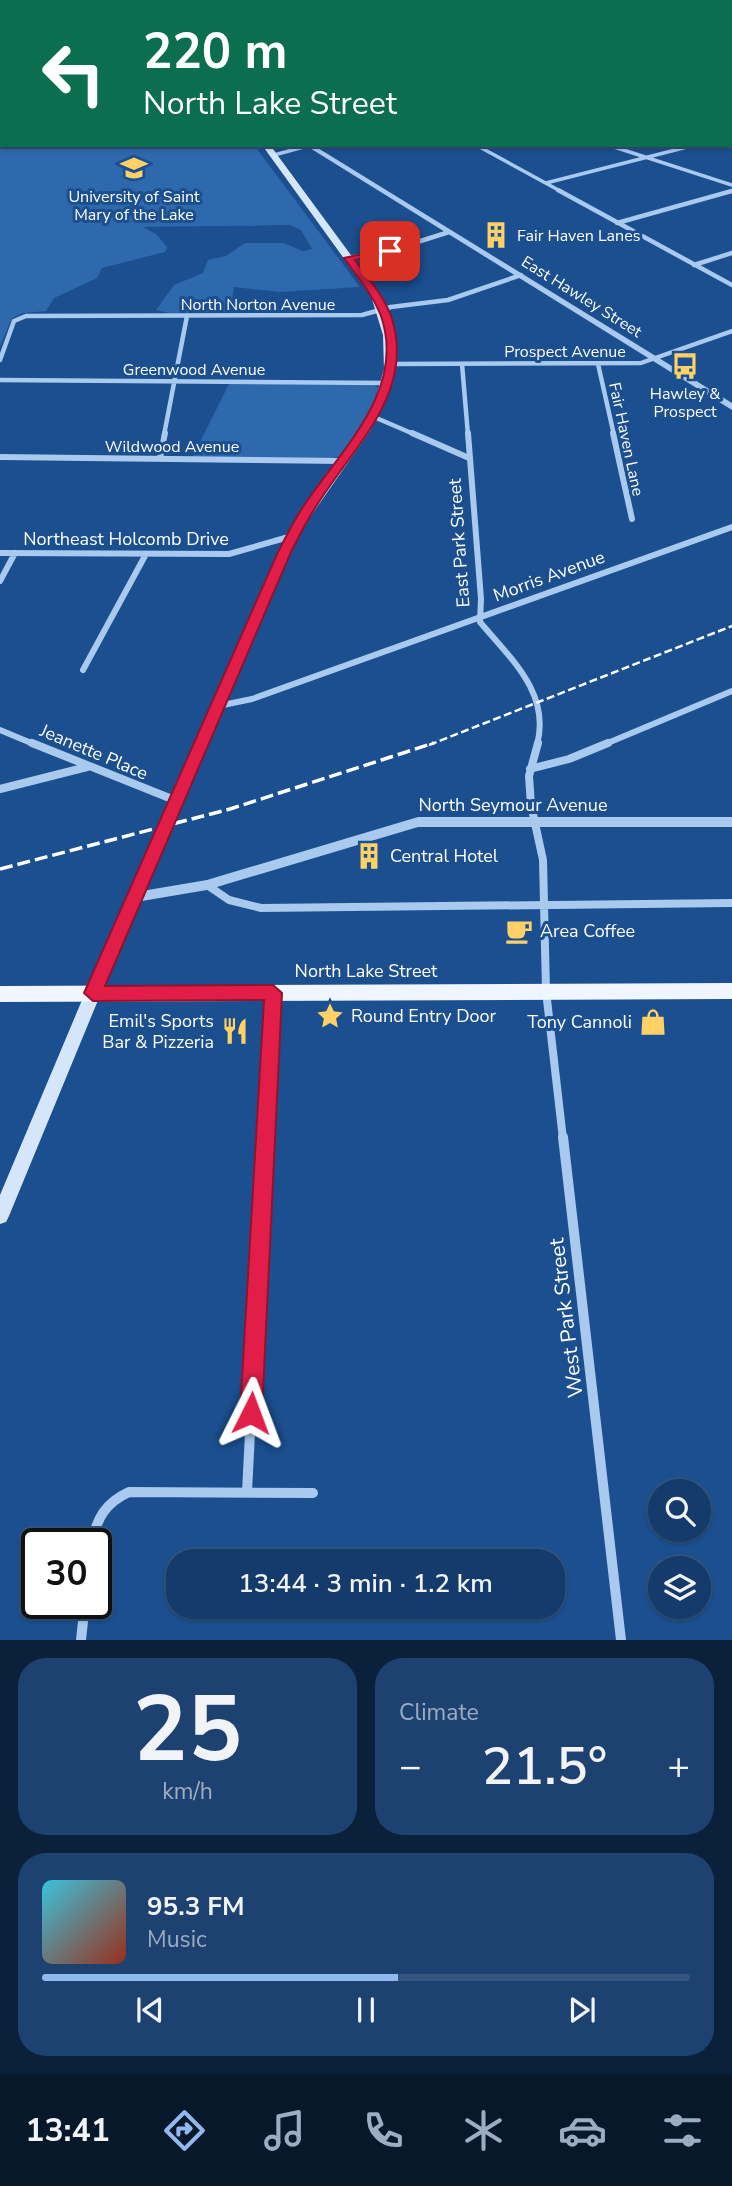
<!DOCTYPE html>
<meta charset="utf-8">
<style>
:root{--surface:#143b6b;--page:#1d4271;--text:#f1f3f6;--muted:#9dadc1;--line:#33557e;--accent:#90b9f0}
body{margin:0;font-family:"Nunito Sans",sans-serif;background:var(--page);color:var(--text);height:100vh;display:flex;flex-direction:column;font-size:26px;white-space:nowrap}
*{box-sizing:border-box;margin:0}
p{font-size:23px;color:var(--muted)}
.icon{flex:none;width:38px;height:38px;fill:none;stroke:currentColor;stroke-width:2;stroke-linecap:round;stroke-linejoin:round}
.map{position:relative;height:1640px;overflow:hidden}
.drawer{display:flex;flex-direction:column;gap:18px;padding:18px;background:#0b203b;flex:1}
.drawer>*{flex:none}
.guide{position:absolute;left:0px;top:0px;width:733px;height:147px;box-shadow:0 2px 5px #0004,0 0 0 2px var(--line);background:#0b6e4f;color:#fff;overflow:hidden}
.buttons{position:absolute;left:648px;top:1479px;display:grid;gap:14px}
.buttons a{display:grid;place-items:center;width:63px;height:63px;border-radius:50%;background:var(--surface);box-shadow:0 2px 5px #0004,0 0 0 2px var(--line);font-size:35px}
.speed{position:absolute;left:21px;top:1528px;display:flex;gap:14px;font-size:35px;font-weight:700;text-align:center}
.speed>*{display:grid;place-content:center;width:91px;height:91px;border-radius:50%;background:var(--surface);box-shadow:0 2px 5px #0004,0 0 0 2px var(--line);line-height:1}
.speed .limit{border:4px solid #111;border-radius:10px;background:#fff;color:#111}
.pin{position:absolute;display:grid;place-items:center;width:60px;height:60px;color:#fff;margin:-30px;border-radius:14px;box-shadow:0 4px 10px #0006}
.me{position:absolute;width:77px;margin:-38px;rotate:3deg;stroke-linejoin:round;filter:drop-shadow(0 0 5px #0008)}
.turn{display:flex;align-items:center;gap:24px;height:147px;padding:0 28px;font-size:32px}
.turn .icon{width:91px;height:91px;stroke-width:2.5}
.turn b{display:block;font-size:49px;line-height:60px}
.big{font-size:52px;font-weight:600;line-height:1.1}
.drawer .widget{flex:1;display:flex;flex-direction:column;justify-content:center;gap:10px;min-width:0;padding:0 24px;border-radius:28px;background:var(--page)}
.drawer .dial{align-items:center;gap:0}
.dial b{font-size:91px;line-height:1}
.song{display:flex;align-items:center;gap:21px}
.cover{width:84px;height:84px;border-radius:10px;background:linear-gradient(135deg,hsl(190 70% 55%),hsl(10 70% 35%))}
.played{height:7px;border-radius:4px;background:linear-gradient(90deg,var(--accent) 55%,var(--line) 55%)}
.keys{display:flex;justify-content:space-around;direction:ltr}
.heat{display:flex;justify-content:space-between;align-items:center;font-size:38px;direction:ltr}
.drawer .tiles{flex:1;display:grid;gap:18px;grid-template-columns:1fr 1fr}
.widget:last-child{grid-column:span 2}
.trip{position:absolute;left:166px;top:1549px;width:399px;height:70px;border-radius:28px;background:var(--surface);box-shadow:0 2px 5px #0004,0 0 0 2px var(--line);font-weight:600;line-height:70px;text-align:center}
.tabs{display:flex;height:112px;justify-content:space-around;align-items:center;background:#08182b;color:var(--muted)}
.tabs .icon{width:49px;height:49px}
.tabs .current{color:var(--accent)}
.tabs b{font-size:32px;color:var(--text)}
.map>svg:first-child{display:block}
</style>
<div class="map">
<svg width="732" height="1640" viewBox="0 0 732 1640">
<rect width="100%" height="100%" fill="#1b4f8f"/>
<!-- green -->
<path fill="#2e69ad" d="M0,113L2,145H254L360,287L280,292L234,287L230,312L169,313L156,310L174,285L203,273L208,260L226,256L245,243H283L303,251L312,249L301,230L290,225L143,227L156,234L167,247L165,252L102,268L97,278L54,298L46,311L24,313L12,318L0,346Z
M230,382L372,383L379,389L378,409L347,455L325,459L192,458Z"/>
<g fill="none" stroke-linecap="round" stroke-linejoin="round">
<!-- minor-far4 -->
<path stroke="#a9c9ee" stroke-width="3.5" d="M476,145L562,192
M608,145L732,185
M274,155L311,145
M546,183L695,145
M729,192L732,191"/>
<!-- minor-far3 -->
<path stroke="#a9c9ee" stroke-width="4.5" d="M558,190L732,285
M617,223L732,191
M349,258L389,251L449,232
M694,265L732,253
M0,360L14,321L26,316L362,315L391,307L448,300L521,275
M391,364L641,363L732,331
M462,364L468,435
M598,364L614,435
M0,380L387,383
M374,417L416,435
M164,435L187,316"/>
<!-- minor-far2 -->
<path stroke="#a9c9ee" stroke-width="6" d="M412,433L469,458
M468,433L481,599L480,622C510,658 551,693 537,745
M613,433L632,519
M0,457L343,461
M160,458L165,433
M0,553L229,554L292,536
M0,581L15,553
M83,670L146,554
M218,706L252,699L732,527
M0,730L36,745
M603,745L732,691"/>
<!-- minor-far1 -->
<path stroke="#a9c9ee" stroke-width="8" d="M32,743L177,801
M538,743L529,776L531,805L543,860L546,991L563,1139
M530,769L569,759L608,743
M0,789L87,767
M207,885L229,900L261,908L732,903
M265,1139L273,993"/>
<!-- minor -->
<path stroke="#a9c9ee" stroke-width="10" d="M563,1137L621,1640
M247,1492L265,1137
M92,1544C96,1519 105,1503 129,1492L313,1493
M81,1640L85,1603"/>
<!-- tertiary -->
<path fill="#a9c9ee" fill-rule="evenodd" d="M305,145H313L732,403V410Z
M418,817H732V827H418L207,890L136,902L131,901L130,897L131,893L136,892L207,880Z"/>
<!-- secondary -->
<path fill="#d6e6fa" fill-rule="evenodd" d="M105,0H112L114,2H106Z
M262,145H270L381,296L393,335L394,369L385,401L370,431L308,520L290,552L101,993L9,1216L6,1222L0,1224V1195L85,993L278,552L297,520L360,431L375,401L384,369L383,335L371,296Z"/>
<!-- primary -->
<path fill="#f0f6ff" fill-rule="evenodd" d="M732,983V999L0,1002V986Z"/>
<!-- rail-far1 -->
<path stroke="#fff" stroke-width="2.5" stroke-dasharray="8 3.5" stroke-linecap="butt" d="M429,745L732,626"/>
<!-- rail -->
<path stroke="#fff" stroke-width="3.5" stroke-dasharray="13 5" stroke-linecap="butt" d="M0,869L230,809L434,743"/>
</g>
<!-- route -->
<path fill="#e11d48" stroke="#92132f" stroke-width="2" d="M390,248L393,253L355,260C368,278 385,297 392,319C415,394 353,447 317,505C307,520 299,536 291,552L105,986L273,985L282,993L262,1413L259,1421L251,1425L243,1421L240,1413L264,1000L93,1001L84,993L278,552C287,535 296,516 307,501C344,447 406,388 381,316C373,295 357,276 344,258Z"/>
<!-- icons -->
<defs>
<symbol id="university-bare" viewBox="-9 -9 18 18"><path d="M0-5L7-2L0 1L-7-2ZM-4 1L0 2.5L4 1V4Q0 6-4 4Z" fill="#ffd166" stroke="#1b4f8f" stroke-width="2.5" paint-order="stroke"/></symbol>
<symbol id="building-bare" viewBox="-9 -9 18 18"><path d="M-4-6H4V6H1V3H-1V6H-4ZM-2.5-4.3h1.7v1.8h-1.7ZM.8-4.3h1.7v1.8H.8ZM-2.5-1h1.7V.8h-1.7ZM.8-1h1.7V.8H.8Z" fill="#ffd166" stroke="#1b4f8f" stroke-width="2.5" paint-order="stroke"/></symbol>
<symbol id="bus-bare" viewBox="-9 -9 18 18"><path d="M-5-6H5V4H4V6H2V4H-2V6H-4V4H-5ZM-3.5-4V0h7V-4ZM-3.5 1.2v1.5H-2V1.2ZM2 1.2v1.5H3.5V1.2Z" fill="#ffd166" stroke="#1b4f8f" stroke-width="2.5" paint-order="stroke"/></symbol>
<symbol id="cafe-bare" viewBox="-9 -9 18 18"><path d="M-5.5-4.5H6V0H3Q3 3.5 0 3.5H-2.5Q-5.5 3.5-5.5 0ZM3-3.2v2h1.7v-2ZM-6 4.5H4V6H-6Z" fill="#ffd166" stroke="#1b4f8f" stroke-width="2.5" paint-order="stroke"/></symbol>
<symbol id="sight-bare" viewBox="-9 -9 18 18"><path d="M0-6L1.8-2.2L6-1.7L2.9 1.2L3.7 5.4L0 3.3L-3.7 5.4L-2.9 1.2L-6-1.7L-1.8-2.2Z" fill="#ffd166" stroke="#1b4f8f" stroke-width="2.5" paint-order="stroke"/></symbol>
<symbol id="shop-bare" viewBox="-9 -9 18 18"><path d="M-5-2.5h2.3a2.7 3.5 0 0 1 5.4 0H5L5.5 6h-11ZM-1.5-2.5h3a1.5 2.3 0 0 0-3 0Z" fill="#ffd166" stroke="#1b4f8f" stroke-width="2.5" paint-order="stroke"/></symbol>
<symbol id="restaurant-bare" viewBox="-9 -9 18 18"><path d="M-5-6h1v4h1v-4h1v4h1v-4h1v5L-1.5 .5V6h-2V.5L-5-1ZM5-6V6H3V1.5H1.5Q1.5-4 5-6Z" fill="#ffd166" stroke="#1b4f8f" stroke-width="2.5" paint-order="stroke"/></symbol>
</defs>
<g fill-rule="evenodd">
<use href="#university-bare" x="115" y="149" width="38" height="38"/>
<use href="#building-bare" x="477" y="216" width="38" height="38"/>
<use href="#bus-bare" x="666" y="347" width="38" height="38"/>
<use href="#building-bare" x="350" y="837" width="38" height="38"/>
<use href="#cafe-bare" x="500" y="912" width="38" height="38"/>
<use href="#sight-bare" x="311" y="997" width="38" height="38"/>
<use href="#shop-bare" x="634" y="1003" width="38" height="38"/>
<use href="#restaurant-bare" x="216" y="1012" width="38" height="38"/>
</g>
<g text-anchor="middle" stroke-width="6" stroke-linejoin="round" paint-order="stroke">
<!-- far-poi labels -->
<g font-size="16" fill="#fff" stroke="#1b4f8f">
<text x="134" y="202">University of Saint<tspan x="134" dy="18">Mary of the Lake</tspan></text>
<text x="517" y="241" text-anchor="start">Fair Haven Lanes</text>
<text x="685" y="399">Hawley &amp;<tspan x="685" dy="18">Prospect</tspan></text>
</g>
<!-- far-street labels -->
<g font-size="16" fill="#fff" stroke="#1b4f8f">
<text transform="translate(582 296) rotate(32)" y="6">East Hawley Street</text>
<text x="258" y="310">North Norton Avenue</text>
<text x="565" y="357">Prospect Avenue</text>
<text x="194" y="375">Greenwood Avenue</text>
<text transform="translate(627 439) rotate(78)" y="6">Fair Haven Lane</text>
<text x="172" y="452">Wildwood Avenue</text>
</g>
<!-- street labels -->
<g font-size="18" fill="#fff" stroke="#1b4f8f">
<text x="126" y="545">Northeast Holcomb Drive</text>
<text transform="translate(459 543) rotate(-94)" y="6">East Park Street</text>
<text transform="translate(549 576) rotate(-20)" y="6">Morris Avenue</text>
<text transform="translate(94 752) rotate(23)" y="6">Jeanette Place</text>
<text x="513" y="811">North Seymour Avenue</text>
<text x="366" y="977">North Lake Street</text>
</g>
<!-- poi labels -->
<g font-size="18" fill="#fff" stroke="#1b4f8f" text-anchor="start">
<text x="390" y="862">Central Hotel</text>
<text x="540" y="937">Area Coffee</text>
<text x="351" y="1022">Round Entry Door</text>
<text x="214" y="1027" text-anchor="end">Emil's Sports<tspan x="214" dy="21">Bar &amp; Pizzeria</tspan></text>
<text x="632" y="1028" text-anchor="end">Tony Cannoli</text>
</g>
<!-- near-street labels -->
<g font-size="21" fill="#fff" stroke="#1b4f8f">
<text transform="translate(566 1318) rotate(-97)" y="7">West Park Street</text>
</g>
</g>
</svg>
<div class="buttons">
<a><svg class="icon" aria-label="search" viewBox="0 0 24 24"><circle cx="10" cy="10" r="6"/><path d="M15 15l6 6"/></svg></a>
<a><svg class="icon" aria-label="layers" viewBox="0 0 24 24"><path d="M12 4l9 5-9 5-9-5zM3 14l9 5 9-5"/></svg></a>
</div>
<div class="speed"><div class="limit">30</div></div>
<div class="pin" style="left:390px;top:251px;background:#d93025"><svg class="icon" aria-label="arrive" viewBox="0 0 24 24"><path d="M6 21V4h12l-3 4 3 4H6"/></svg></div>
<svg class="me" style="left:251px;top:1413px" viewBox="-20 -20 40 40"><path d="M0-17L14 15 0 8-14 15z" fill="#e11d48" stroke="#fff" stroke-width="4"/></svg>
<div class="trip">13:44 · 3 min · 1.2 km</div>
<div class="guide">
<div class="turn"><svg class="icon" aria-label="left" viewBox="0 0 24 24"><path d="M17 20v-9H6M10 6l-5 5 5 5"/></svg><div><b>220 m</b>North Lake Street</div></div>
</div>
</div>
<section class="drawer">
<div class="tiles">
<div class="widget dial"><b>25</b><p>km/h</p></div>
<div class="widget"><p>Climate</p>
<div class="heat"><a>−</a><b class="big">21.5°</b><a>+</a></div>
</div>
<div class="widget">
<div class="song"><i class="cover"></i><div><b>95.3 FM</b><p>Music</p></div></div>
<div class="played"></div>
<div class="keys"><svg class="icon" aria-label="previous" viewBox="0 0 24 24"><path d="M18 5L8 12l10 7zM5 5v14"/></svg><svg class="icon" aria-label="pause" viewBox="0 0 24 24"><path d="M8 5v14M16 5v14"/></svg><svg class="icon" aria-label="next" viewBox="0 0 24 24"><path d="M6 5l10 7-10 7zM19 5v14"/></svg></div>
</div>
</div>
</section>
<nav class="tabs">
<b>13:41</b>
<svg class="icon current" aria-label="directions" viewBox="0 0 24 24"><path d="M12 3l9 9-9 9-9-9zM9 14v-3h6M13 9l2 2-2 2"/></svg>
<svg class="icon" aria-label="music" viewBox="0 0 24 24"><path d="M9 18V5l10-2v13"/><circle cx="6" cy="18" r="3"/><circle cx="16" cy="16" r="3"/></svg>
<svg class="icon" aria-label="phone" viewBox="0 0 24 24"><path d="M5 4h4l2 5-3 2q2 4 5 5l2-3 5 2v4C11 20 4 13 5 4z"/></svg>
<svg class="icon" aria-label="climate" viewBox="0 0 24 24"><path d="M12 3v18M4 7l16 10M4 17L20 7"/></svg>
<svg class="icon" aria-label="car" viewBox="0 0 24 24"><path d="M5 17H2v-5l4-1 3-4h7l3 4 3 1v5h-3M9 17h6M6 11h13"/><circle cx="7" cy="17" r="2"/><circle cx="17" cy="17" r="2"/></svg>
<svg class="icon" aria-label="filters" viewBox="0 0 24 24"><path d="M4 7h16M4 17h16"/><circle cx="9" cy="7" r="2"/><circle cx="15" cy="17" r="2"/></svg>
</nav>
